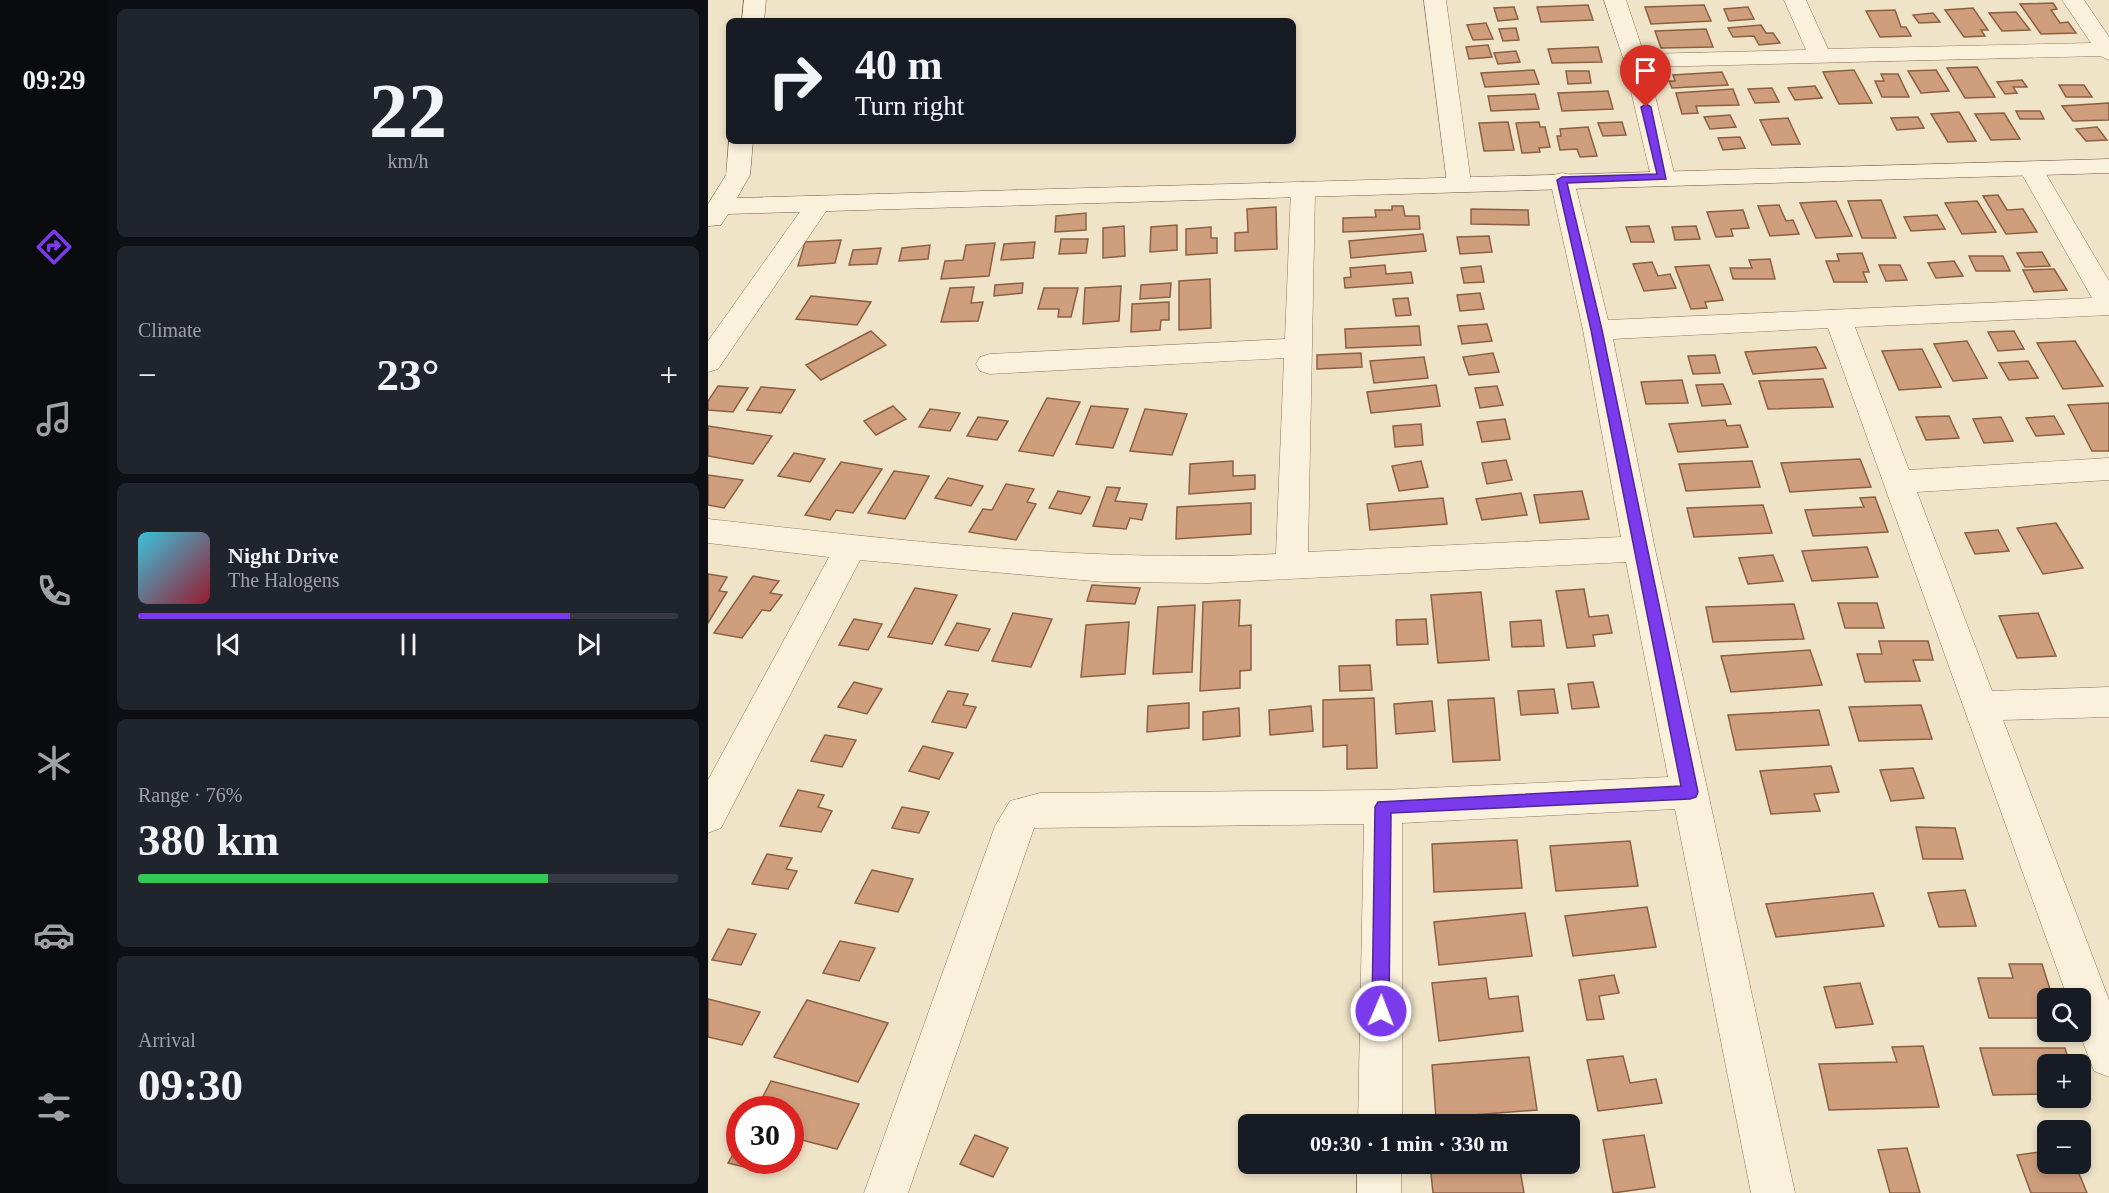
<!DOCTYPE html>
<meta charset="utf-8">
<style>
:root{--surface:#171b24;--page:#20242c;--text:#f1f3f6;--muted:#9ea1a6;--line:#363941;--accent:#7c3aed}
body{margin:0;font-family:Georgia,serif;background:var(--page);color:var(--text);height:100vh;display:flex;flex-direction:column;font-size:22px;white-space:nowrap}
*{box-sizing:border-box;margin:0}
p{font-size:20px;color:var(--muted)}
.icon{flex:none;width:33px;height:33px;fill:none;stroke:currentColor;stroke-width:2;stroke-linecap:round;stroke-linejoin:round}
.map{position:relative;flex:1;overflow:hidden}
.panel{display:flex;flex-direction:column;gap:9px;padding:9px;background:#0d0f14;width:600px}
.panel>*{flex:none}
.hud{position:absolute;left:18px;top:18px;width:570px;height:126px;border-radius:9px;box-shadow:0 3px 9px #0003;background:#171b24;color:var(--text);overflow:hidden}
.fabs{position:absolute;left:1329px;top:988px;display:grid;gap:12px}
.fabs a{display:grid;place-items:center;width:54px;height:54px;border-radius:9px;background:var(--surface);box-shadow:0 3px 9px #0003;font-size:30px}
.speed{position:absolute;left:18px;top:1096px;display:flex;gap:12px;font-size:30px;font-weight:700;text-align:center}
.speed>*{display:grid;place-content:center;width:78px;height:78px;border-radius:50%;background:var(--surface);box-shadow:0 3px 9px #0003;line-height:1}
.speed .limit{border:9px solid #d22;background:#fff;color:#111}
.pin{position:absolute;display:grid;place-items:center;width:51px;height:51px;color:#fff;margin:-62px -26px;border-radius:50% 50% 50% 0;rotate:-45deg;box-shadow:0 0 6px #0007}
.pin .icon{rotate:45deg}
.me{position:absolute;width:66px;margin:-33px;rotate:1deg;stroke-linejoin:round;filter:drop-shadow(0 0 4px #0008)}
.turn{display:flex;align-items:center;gap:21px;height:126px;padding:0 30px;font-size:27px}
.turn .icon{width:78px;height:78px;stroke-width:2.5}
.turn b{display:block;font-size:42px;line-height:51px}
.big{font-size:45px;font-weight:700;line-height:1.1}
.panel .widget{flex:1;display:flex;flex-direction:column;justify-content:center;gap:9px;min-width:0;padding:0 21px;border-radius:9px;background:var(--page)}
.panel .dial{align-items:center;gap:0}
.dial b{font-size:78px;line-height:1}
.song{display:flex;align-items:center;gap:18px}
.cover{width:72px;height:72px;border-radius:9px;background:linear-gradient(135deg,hsl(190 70% 55%),hsl(350 70% 35%))}
.played{height:6px;border-radius:3px;background:linear-gradient(90deg,var(--accent) 80%,var(--line) 80%)}
.keys{display:flex;justify-content:space-around;direction:ltr}
.heat{display:flex;justify-content:space-between;align-items:center;font-size:33px;direction:ltr}
.charge{height:9px;border-radius:4px;background:linear-gradient(90deg,#34c759 76%,var(--line) 0)}
.trip{position:absolute;left:530px;top:1114px;width:342px;height:60px;border-radius:9px;background:var(--surface);box-shadow:0 3px 9px #0003;font-weight:700;line-height:60px;text-align:center}
main{display:flex;flex:1;min-height:0}
.tab-bar{display:flex;flex-direction:column;width:108px;justify-content:space-around;align-items:center;background:#090b0e;color:var(--muted)}
.tab-bar .icon{width:42px;height:42px}
.tab-bar .current{color:var(--accent)}
.tab-bar b{font-size:27px;color:var(--text)}
.map>svg:first-child{display:block}
</style>
<main>
<nav class="tab-bar">
<b>09:29</b>
<svg class="icon current" aria-label="directions" viewBox="0 0 24 24"><path d="M12 3l9 9-9 9-9-9zM9 14v-3h6M13 9l2 2-2 2"/></svg>
<svg class="icon" aria-label="music" viewBox="0 0 24 24"><path d="M9 18V5l10-2v13"/><circle cx="6" cy="18" r="3"/><circle cx="16" cy="16" r="3"/></svg>
<svg class="icon" aria-label="phone" viewBox="0 0 24 24"><path d="M5 4h4l2 5-3 2q2 4 5 5l2-3 5 2v4C11 20 4 13 5 4z"/></svg>
<svg class="icon" aria-label="climate" viewBox="0 0 24 24"><path d="M12 3v18M4 7l16 10M4 17L20 7"/></svg>
<svg class="icon" aria-label="car" viewBox="0 0 24 24"><path d="M5 17H2v-5l4-1 3-4h7l3 4 3 1v5h-3M9 17h6M6 11h13"/><circle cx="7" cy="17" r="2"/><circle cx="17" cy="17" r="2"/></svg>
<svg class="icon" aria-label="filters" viewBox="0 0 24 24"><path d="M4 7h16M4 17h16"/><circle cx="9" cy="7" r="2"/><circle cx="15" cy="17" r="2"/></svg>
</nav>
<section class="panel">
<div class="widget dial"><b>22</b><p>km/h</p></div>
<div class="widget"><p>Climate</p>
<div class="heat"><a>−</a><b class="big">23°</b><a>+</a></div>
</div>
<div class="widget">
<div class="song"><i class="cover"></i><div><b>Night Drive</b><p>The Halogens</p></div></div>
<div class="played"></div>
<div class="keys"><svg class="icon" aria-label="previous" viewBox="0 0 24 24"><path d="M18 5L8 12l10 7zM5 5v14"/></svg><svg class="icon" aria-label="pause" viewBox="0 0 24 24"><path d="M8 5v14M16 5v14"/></svg><svg class="icon" aria-label="next" viewBox="0 0 24 24"><path d="M6 5l10 7-10 7zM19 5v14"/></svg></div>
</div>
<div class="widget"><p>Range · 76%</p><b class="big">380 km</b><div class="charge"></div></div>
<div class="widget"><p>Arrival</p><b class="big">09:30</b></div>
</section>
<div class="map">
<svg width="1401" height="1193" viewBox="0 0 1401 1193">
<rect width="100%" height="100%" fill="#f0e4c8"/>
<!-- building -->
<path fill="#cf9f7d" stroke="#8d5f41" stroke-width="1.5" d="M1345,3L1349,9L1343,10L1352,23L1360,22L1368,33L1333,34L1312,4Z
M880,5L885,20L833,22L829,7Z
M996,5L1003,21L943,24L937,7Z
M806,7L810,19L790,21L786,8Z
M1040,7L1046,19L1021,21L1016,9Z
M1265,8L1280,30H1273L1277,36L1256,37L1237,10Z
M1187,10L1193,27H1198L1203,36L1172,37L1158,11Z
M1308,12L1322,30L1294,31L1281,13Z
M1225,13L1232,22L1211,23L1205,15Z
M778,23L785,39L765,40L759,25Z
M1053,25L1058,33H1065L1072,43L1051,45L1046,36L1025,37L1020,28Z
M808,28L811,40L795,41L791,29Z
M998,29L1005,47L953,48L947,31Z
M780,45L784,57L761,59L758,47Z
M890,47L894,62L844,63L840,49Z
M808,51L812,62L790,64L786,53Z
M1269,67L1287,97L1257,98L1239,68Z
M826,70L831,84L777,87L773,73Z
M1146,70L1164,103L1131,104L1115,72Z
M1228,70L1241,91L1213,93L1200,71Z
M858,71H881L883,83L860,84Z
M1014,72L1020,85L964,88L961,81H967L965,75Z
M1173,74H1190L1201,97H1174L1167,81H1176Z
M1314,80L1319,87H1305L1309,93L1297,94L1289,82Z
M1351,85H1376L1384,97H1358Z
M1107,86L1114,98L1087,100L1080,88Z
M1064,88L1071,102L1047,103L1040,89Z
M1025,89L1031,105L988,106L990,113L974,114L968,93Z
M900,91L905,109L854,111L850,93Z
M827,94L831,109L783,111L780,96Z
M1401,103V120L1365,121L1354,106Z
M1308,111H1332L1336,119H1312Z
M1251,112L1268,141L1240,142L1223,114Z
M1296,113L1312,139L1283,140L1267,114Z
M1022,115L1028,127L1002,129L996,117Z
M1210,117L1216,128L1189,130L1183,118Z
M1080,118L1092,144L1064,145L1052,120Z
M800,122L806,150L776,151L771,123Z
M831,122L832,127H837L842,147L831,148L832,152L814,153L808,123Z
M914,122L918,135L895,136L890,123Z
M880,127L889,156L872,157L869,149L852,150L849,136H853L852,129Z
M1389,127L1399,140L1378,141L1368,129Z
M1032,137L1037,148L1015,150L1010,138Z
M1290,195L1299,210L1315,209L1329,232L1298,234L1275,196Z
M1173,200L1188,238H1154L1140,201Z
M1128,201L1144,236L1108,238L1092,203Z
M1269,201L1288,232L1254,234L1237,203Z
M1071,205L1078,221L1085,220L1091,234L1062,236L1050,206Z
M684,206H695L697,216H711L712,229L635,232V218L668,217L667,210H684Z
M568,207L569,249L527,251V233L540,232L539,209Z
M763,209L820,210L821,225L763,224Z
M1035,210L1041,228L1023,229L1025,236L1008,237L999,212Z
M378,213V230L347,232L348,216Z
M1229,215L1237,229L1203,231L1196,217Z
M469,225V250L442,252L443,227Z
M416,226L417,256L395,258V228Z
M941,226L946,242H923L918,227Z
M988,226L992,239L967,240L964,227Z
M503,227V238H509V253L478,255V229Z
M715,234L718,251L643,258L641,241Z
M781,236L784,252L752,254L749,237Z
M353,239H380L378,253L351,254Z
M133,240L127,263L90,266L97,242Z
M327,242L325,258L293,260L296,244Z
M287,243L281,276L233,279L237,261L255,260L258,245Z
M222,245L220,259L191,261L194,248Z
M173,248L169,264L141,265L145,250Z
M1334,252L1342,266L1317,267L1309,253Z
M1154,253L1161,272H1155L1159,282H1126L1118,261H1131L1129,254Z
M1261,256H1295L1302,271H1268Z
M1062,259L1067,279H1025L1022,268H1044L1041,260Z
M1246,261L1255,276L1228,278L1220,263Z
M944,262L950,276L962,274L968,288L936,291L925,264Z
M677,265L678,274L703,272L705,283L637,288L636,278L643,277L642,268Z
M1001,265L1015,300L997,302L999,308L983,309L967,267Z
M1171,265H1192L1199,280L1178,281Z
M773,266L776,282L756,283L753,268Z
M1346,269L1359,290L1326,292L1315,270Z
M502,279L503,328L471,330V281Z
M315,283L314,293L286,296L287,285Z
M463,283L462,297L432,299L433,285Z
M413,286L411,321L375,324L377,288Z
M266,287L263,303L275,302L270,321L233,322L242,288Z
M336,288H370L363,317H350L351,309H330Z
M772,293L776,309L752,311L749,295Z
M103,296L163,302L149,325L88,319Z
M700,298L703,315L688,316L685,299Z
M461,302V320H453L452,330L423,332L424,304Z
M779,324L784,341L754,344L750,326Z
M711,326L713,345L638,348L637,329Z
M163,331L178,345L113,380L98,365Z
M1306,331L1316,349L1290,351L1280,332Z
M1259,341L1279,378L1245,381L1226,344Z
M1367,341L1395,386L1355,389L1329,343Z
M1108,347L1118,368L1045,374L1037,352Z
M1214,349L1233,387L1191,390L1174,351Z
M653,353L654,367L609,369V355Z
M785,353L791,372L761,375L755,357Z
M1007,355L1012,373L985,374L980,356Z
M716,357L720,378L666,383L662,361Z
M1320,361L1330,378L1301,380L1291,363Z
M1115,379L1125,407L1060,409L1051,381Z
M974,380L980,403L938,404L933,382Z
M1015,384L1023,404L994,406L988,385Z
M728,385L732,406L663,413L659,392Z
M10,386L40,388L25,412L0,410V401Z
M789,386L795,405L772,408L767,388Z
M53,387L87,390L73,413L39,410Z
M339,398L372,402L345,456L311,451Z
M1401,403V451H1384L1360,405Z
M185,406L198,419L168,435L156,421Z
M383,406L420,409L405,448L368,444Z
M222,409L252,413L242,431L211,427Z
M437,409L479,414L464,455L422,451Z
M1241,416L1251,438L1218,440L1208,417Z
M1346,416L1356,434L1328,436L1318,418Z
M270,417L300,421L289,440L259,436Z
M1293,417L1305,441L1276,443L1265,419Z
M797,419L802,439L774,442L769,422Z
M1017,420L1019,426L1032,425L1040,447L970,452L961,424Z
M713,424L715,445L687,447L685,426Z
M0,426L64,436L45,464L0,456Z
M86,453L117,459L102,482L70,476Z
M1152,459L1163,487L1082,492L1073,463Z
M798,460L804,480L779,484L774,463Z
M525,461V476L547,475V489L481,494L482,464Z
M713,461L720,487L691,491L684,466Z
M1044,461L1052,487L978,491L971,464Z
M133,462L174,469L145,513L128,510L122,520L97,515Z
M186,471L221,476L197,519L160,513Z
M0,475L35,480L16,508L0,505Z
M240,478L275,486L263,506L227,498Z
M298,484L326,489L319,502L328,504L308,540L261,532L275,509L284,510Z
M399,487L412,488L407,501L439,504L434,520L422,518L418,529L385,526Z
M350,491L382,497L373,514L341,508Z
M874,491L881,519L832,523L826,495Z
M813,493L819,515L774,520L768,499Z
M1167,497L1180,532L1105,536L1097,510L1156,507L1152,498Z
M735,498L739,524L662,530L659,504Z
M543,503V534L468,539L469,507Z
M1055,505L1064,533L986,537L979,508Z
M1348,523L1375,568L1335,574L1309,528Z
M1290,530L1301,551L1267,554L1257,533Z
M1159,547L1170,577L1104,581L1094,551Z
M1065,555L1075,581L1040,584L1031,558Z
M0,574L19,577L11,591L19,592L0,623Z
M45,576L71,581L62,593L74,595L62,611L54,610L34,638L6,633Z
M384,585L432,588L427,604L379,601Z
M207,588L249,595L224,644L180,637Z
M876,589L881,617L900,615L904,633L885,635L887,646L859,648L848,591Z
M773,592L781,660L730,663L723,595Z
M532,600L531,626L543,625V670L532,671V688L492,691L495,602Z
M1130,603H1169L1176,628H1137Z
M1086,604L1096,639L1005,642L998,607Z
M487,605L484,672L445,674L450,607Z
M305,613L344,619L323,667L284,661Z
M1330,613L1348,656L1309,658L1291,616Z
M146,619L174,624L160,650L131,645Z
M718,619L720,644L689,645L688,620Z
M833,620L836,646L804,647L802,622Z
M421,622L417,674L373,677L378,625Z
M249,623L282,629L270,651L237,645Z
M1171,641H1220L1225,660H1205L1212,681L1157,682L1149,654H1174Z
M1102,650L1114,685L1023,692L1013,656Z
M662,665L664,690L632,691L631,666Z
M146,682L174,689L159,714L130,707Z
M885,682L891,707L864,709L860,684Z
M846,689L850,713L813,715L810,691Z
M240,691L260,694L255,705L268,707L258,728L224,722Z
M666,698L669,768L639,769V745L615,747V700Z
M786,698L792,760L745,762L740,700Z
M724,701L727,731L688,734L686,704Z
M481,703V728L439,732L440,706Z
M1213,705L1224,739L1151,741L1141,707Z
M603,706L605,731L562,735L561,710Z
M531,708L532,736L495,740V712Z
M1111,710L1121,745L1028,750L1020,715Z
M117,735L148,740L134,767L103,761Z
M215,746L245,753L231,779L201,771Z
M1123,766L1131,792L1106,794L1112,811L1063,814L1052,771Z
M1205,768L1216,798L1183,801L1172,770Z
M90,790L116,795L110,807L124,811L113,832L72,826Z
M194,807L221,812L211,833L184,828Z
M1208,827L1247,828L1255,859H1215Z
M809,840L814,888L726,892L724,844Z
M922,841L930,886L848,891L842,846Z
M59,854L84,858L78,869L89,871L80,889L44,884Z
M164,870L205,879L190,912L147,903Z
M1257,890L1268,926L1231,927L1220,893Z
M1165,893L1176,926L1068,937L1058,904Z
M939,907L948,947L865,956L857,916Z
M817,913L824,956L731,965L726,922Z
M20,929L48,934L33,965L4,960Z
M132,941L167,948L151,981L115,973Z
M1301,964H1334L1345,999H1340V1018H1281L1270,978H1305Z
M906,975L911,993L891,996L896,1019L879,1020L871,980Z
M778,978L781,999L810,996L815,1031L731,1041L724,983Z
M1152,983L1165,1024L1128,1028L1116,987Z
M0,999L52,1012L34,1045L0,1037Z
M99,1000L180,1023L150,1082L66,1057Z
M1215,1046L1231,1107L1121,1110L1111,1064L1189,1062L1184,1047Z
M1272,1048H1357L1362,1065H1340V1094L1285,1095Z
M915,1056L922,1083L948,1079L954,1103L890,1111L879,1060Z
M821,1057L829,1110L728,1118L724,1065Z
M63,1081L151,1104L129,1149L82,1137V1110H48Z
M267,1135L300,1148L285,1177L252,1164Z
M936,1135L947,1187L905,1193L895,1140Z
M32,1142V1161H62L57,1172L20,1163Z
M1199,1148L1212,1193H1182L1170,1150Z
M1340,1151V1164H1367L1379,1193H1323L1309,1155Z
M722,1164H811L816,1193H725Z"/>
<g fill="none" stroke-linecap="round" stroke-linejoin="round">
<defs>
<path id="street" d="M716,0H738L763,183L760,188L751,190L742,188L739,183Z
M896,0H918L936,54L1098,50L1076,0H1098L1120,49L1383,43L1354,0H1376L1401,37V60L1392,56L940,67L967,177L964,182L955,184L946,182L943,177L916,61Z
M1323,162L1332,164L1335,169L1401,281V315L1147,327L1201,470L1401,458V480L1209,492L1284,691L1401,687V717L1295,720L1401,1000V1077L1386,1071L1371,1032L1372,999H1360L1120,328L905,339L947,549L1087,1193H1043L967,809L694,823V1125H650L656,824L326,828L200,1193H156L287,826L302,801L332,793L675,790L960,777L918,562L501,583L396,582L152,560L13,828L0,833V780L121,557L0,543V519C189,540 378,563 568,554L576,358L282,374L272,371L268,364L272,357L282,354L577,339L583,190L586,185L595,182L604,185L607,190L600,552L913,537L875,330L842,180L845,175L854,173L863,175L866,180L900,320L1384,298L1311,169L1314,164Z
M110,196L119,199L123,204L10,369L0,372V341L101,199Z
M649,1164H693V1193H649Z"/>
<path id="secondary" d="M36,0H58L56,21H34Z
M21,141H45L42,175L29,198L1401,159V173L20,214L13,225L0,226V204L18,175Z"/>
</defs>
<!-- street casing -->
<use href="#street" stroke="#8d765c" stroke-width="1"/>
<!-- secondary casing -->
<use href="#secondary" stroke="#6f573f" stroke-width="1"/>
<!-- street -->
<use href="#street" fill="#faf1dc" fill-rule="evenodd"/>
<!-- secondary -->
<use href="#secondary" fill="#faf1dc" fill-rule="evenodd"/>
</g>
<!-- route -->
<path fill="#7c3aed" stroke="#51269a" stroke-width="1.5" d="M938,104L943,107L958,179L859,183L894,330L990,792L988,797L982,799L683,813L681,1011L679,1017L673,1020L667,1017L664,1011L667,807L670,802L973,786L883,330L849,180L854,177L949,174L933,107Z"/>
</svg>
<div class="fabs">
<a><svg class="icon" aria-label="search" viewBox="0 0 24 24"><circle cx="10" cy="10" r="6"/><path d="M15 15l6 6"/></svg></a>
<a>+</a>
<a>−</a>
</div>
<div class="speed"><div class="limit">30</div></div>
<div class="pin" style="left:938px;top:107px;background:#d93025"><svg class="icon" aria-label="arrive" viewBox="0 0 24 24"><path d="M6 21V4h12l-3 4 3 4H6"/></svg></div>
<svg class="me" style="left:673px;top:1011px" viewBox="-20 -20 40 40"><circle r="17" fill="#7c3aed" stroke="#fff" stroke-width="3"/><path d="M0-11L8 9 0 5-8 9z" fill="#fff"/></svg>
<div class="trip">09:30 · 1 min · 330 m</div>
<div class="hud">
<div class="turn"><svg class="icon" aria-label="right" viewBox="0 0 24 24"><path d="M7 20v-9h11M14 6l5 5-5 5"/></svg><div><b>40 m</b>Turn right</div></div>
</div>
</div>
</main>
